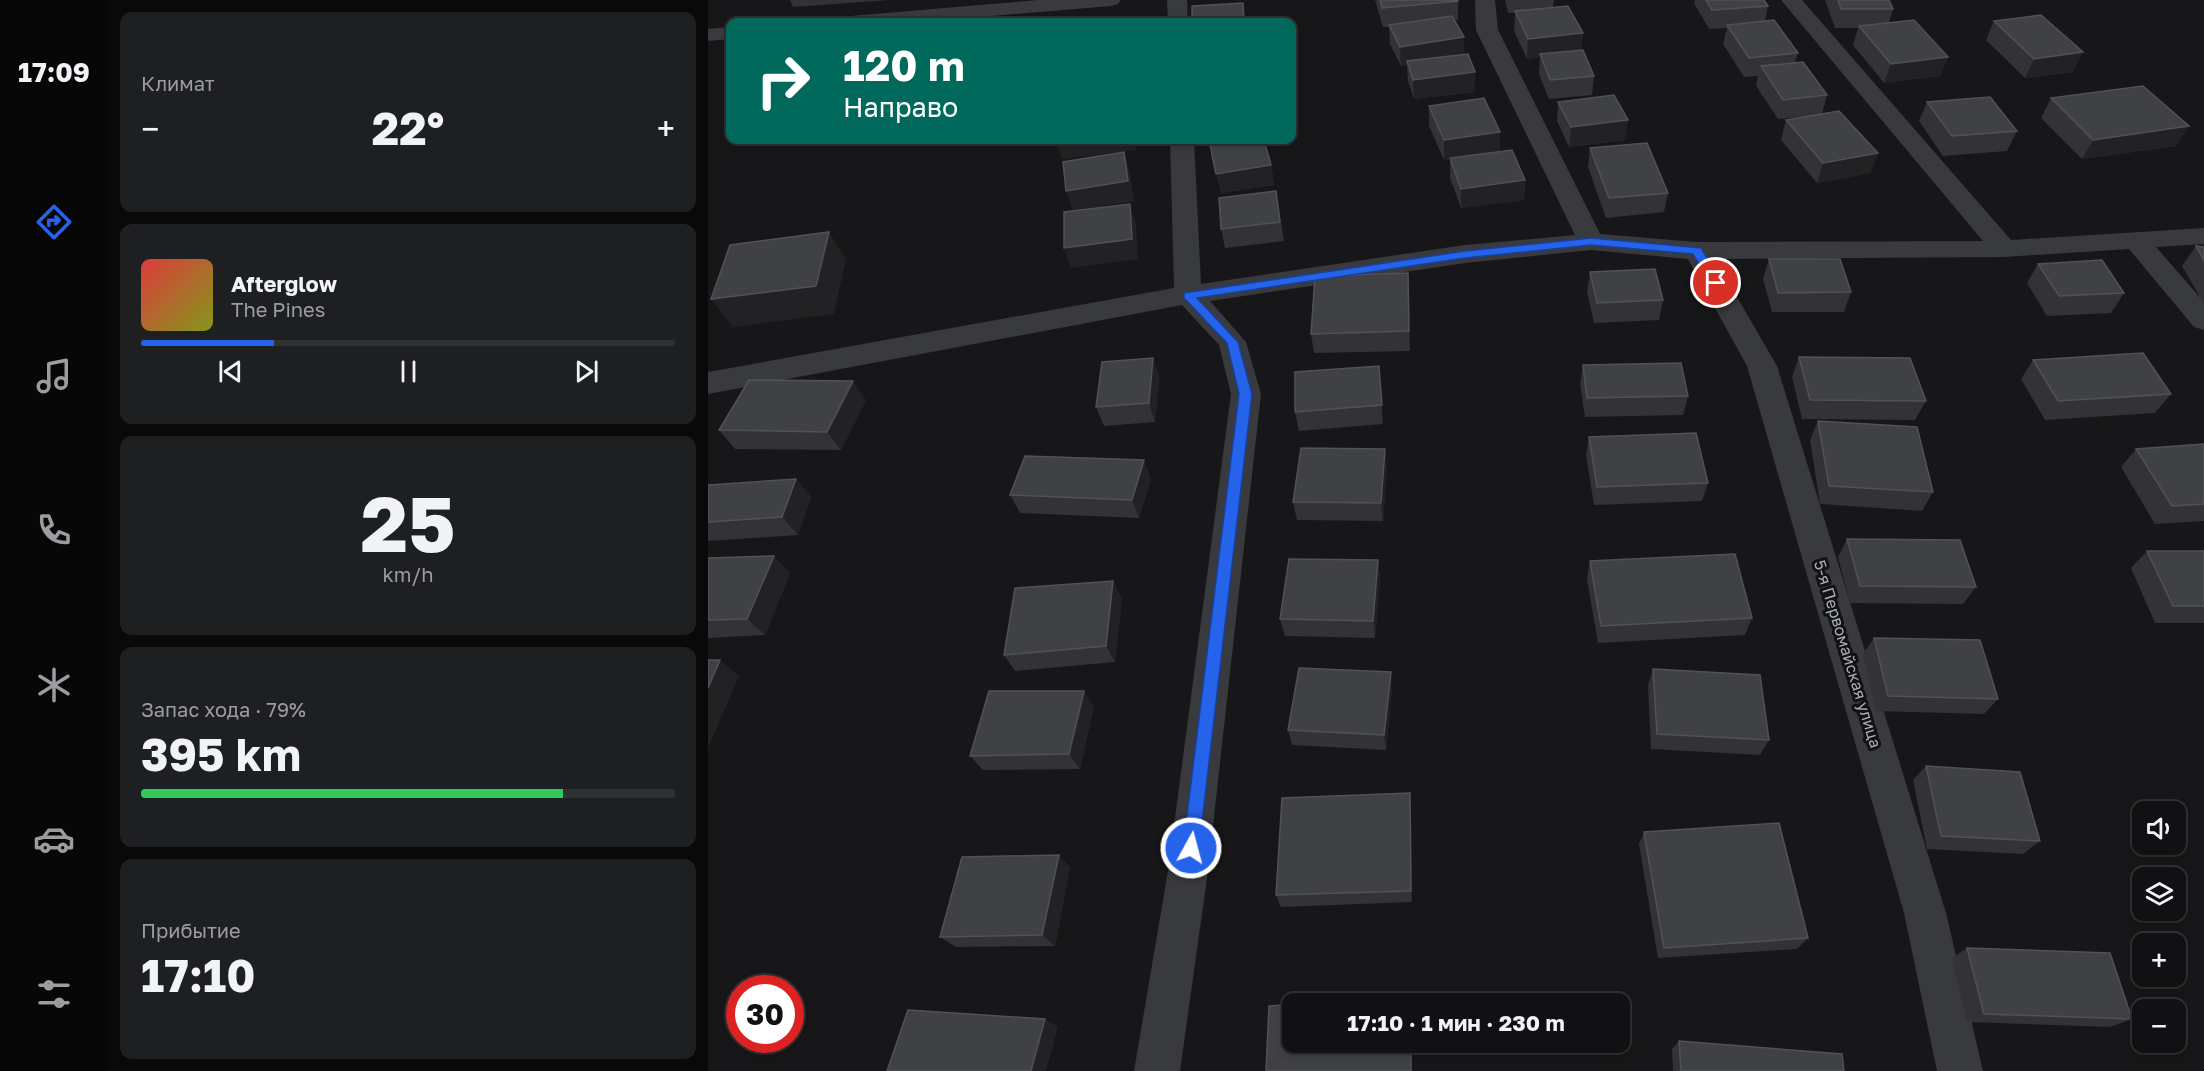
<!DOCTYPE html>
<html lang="ru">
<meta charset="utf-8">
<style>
:root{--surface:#111113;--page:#1e1f21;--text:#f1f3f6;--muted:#9c9da0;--line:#303133;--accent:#2563eb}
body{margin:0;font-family:"Golos Text",sans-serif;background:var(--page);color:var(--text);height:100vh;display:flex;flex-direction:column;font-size:22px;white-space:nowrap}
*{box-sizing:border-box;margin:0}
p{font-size:20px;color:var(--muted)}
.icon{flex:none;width:33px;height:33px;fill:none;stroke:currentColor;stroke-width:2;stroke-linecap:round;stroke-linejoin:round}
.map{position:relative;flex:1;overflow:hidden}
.drawer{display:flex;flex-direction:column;gap:12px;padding:12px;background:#09090a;width:600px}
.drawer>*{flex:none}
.banner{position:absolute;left:18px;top:18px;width:570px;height:126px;border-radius:12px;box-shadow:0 3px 9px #0003,0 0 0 2px var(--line);background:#00695c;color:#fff;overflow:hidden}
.fabs{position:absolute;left:1424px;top:801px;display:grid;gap:12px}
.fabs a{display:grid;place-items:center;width:54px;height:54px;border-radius:12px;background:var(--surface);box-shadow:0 3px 9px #0003,0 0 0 2px var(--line);font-size:30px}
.speed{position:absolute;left:18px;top:975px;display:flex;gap:12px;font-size:30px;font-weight:700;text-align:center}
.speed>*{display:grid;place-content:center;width:78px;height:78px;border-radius:50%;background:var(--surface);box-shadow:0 3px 9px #0003,0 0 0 2px var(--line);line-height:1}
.speed .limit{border:9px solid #d22;background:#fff;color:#111}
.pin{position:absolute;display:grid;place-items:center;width:51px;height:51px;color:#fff;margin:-26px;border:3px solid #fff;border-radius:50%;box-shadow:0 2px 6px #0007}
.me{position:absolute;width:66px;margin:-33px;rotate:7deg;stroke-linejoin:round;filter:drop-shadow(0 0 4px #0008)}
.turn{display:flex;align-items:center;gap:21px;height:126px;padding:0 18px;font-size:27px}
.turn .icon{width:78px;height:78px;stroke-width:2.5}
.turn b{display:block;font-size:42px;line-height:51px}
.big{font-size:45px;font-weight:700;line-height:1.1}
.drawer .tile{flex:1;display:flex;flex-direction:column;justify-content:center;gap:9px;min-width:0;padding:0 21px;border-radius:12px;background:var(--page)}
.drawer .dial{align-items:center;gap:0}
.dial b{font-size:78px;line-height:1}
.song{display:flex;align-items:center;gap:18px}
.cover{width:72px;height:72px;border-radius:9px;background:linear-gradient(135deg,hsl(0 70% 55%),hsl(70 70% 35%))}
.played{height:6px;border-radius:3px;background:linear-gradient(90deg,var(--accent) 25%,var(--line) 25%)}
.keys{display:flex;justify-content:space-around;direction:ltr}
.heat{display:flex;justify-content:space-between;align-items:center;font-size:33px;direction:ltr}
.charge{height:9px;border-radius:4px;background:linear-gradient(90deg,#34c759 79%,var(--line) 0)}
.trip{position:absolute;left:574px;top:993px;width:348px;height:60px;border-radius:12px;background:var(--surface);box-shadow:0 3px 9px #0003,0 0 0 2px var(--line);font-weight:700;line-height:60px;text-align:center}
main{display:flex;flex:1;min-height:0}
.dock{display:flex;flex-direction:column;width:108px;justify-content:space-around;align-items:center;background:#070708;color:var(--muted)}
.dock .icon{width:42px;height:42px}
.dock .selected{color:var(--accent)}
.dock b{font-size:27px;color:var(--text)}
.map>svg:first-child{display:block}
</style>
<main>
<nav class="dock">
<b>17:09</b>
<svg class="icon selected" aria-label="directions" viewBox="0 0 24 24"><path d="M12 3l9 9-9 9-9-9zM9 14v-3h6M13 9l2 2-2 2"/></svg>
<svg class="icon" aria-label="music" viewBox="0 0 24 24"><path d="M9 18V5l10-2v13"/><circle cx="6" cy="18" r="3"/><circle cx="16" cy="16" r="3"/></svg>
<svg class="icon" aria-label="phone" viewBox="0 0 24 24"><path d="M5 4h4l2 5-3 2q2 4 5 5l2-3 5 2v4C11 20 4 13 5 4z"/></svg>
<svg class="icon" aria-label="climate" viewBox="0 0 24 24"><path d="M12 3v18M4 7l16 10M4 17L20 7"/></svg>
<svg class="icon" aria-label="car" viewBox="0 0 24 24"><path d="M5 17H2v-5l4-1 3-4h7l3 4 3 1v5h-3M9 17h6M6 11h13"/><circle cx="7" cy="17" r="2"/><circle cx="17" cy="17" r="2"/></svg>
<svg class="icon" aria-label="filters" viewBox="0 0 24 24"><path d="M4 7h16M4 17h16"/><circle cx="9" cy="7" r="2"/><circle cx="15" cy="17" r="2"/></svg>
</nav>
<section class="drawer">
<div class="tile"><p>Климат</p>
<div class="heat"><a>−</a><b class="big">22°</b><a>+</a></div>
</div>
<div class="tile">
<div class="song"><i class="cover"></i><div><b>Afterglow</b><p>The Pines</p></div></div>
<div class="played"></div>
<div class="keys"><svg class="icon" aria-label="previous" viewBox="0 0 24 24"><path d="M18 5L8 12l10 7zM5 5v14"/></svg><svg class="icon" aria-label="pause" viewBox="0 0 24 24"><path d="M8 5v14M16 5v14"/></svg><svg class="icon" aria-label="next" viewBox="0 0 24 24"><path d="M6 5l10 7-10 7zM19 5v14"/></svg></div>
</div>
<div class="tile dial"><b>25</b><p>km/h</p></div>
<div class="tile"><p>Запас хода · 79%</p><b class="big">395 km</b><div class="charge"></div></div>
<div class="tile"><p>Прибытие</p><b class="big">17:10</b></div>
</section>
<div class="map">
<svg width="1496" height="1071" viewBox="0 0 1496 1071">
<rect width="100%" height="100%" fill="#171719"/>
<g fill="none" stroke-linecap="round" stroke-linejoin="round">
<!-- minor -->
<path fill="#393a3e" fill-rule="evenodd" d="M330,0H413L410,4L403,6L211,22H133L136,18L143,16Z
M459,0H479L480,22H460Z
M767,0H787L790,30L892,234L989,242L1275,241L1073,0H1094L1303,240L1496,228V244L1448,247L1496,302V330L1486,327L1421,249L1296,257L1007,259L1069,366L1238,913L1275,1071H1229L1196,913L1039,366L980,259L883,250L757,263L502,301L538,342L553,394L500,871L472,1071H426L460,871L523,394L511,345L474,305L0,394V372L466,288L462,140H486L493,284L757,245L867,235L768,30Z
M22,27V39L0,41V29Z"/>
</g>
<!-- wall -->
<path fill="#333337" d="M82,0H181L85,7Z
M667,0H750V20H747L756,37V55L767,72V92L706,99L700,81L699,65L693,66L682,44L681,27H675Z
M797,0H846L845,7L875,33L873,51L886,76L884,95L841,99L831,74L832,57L819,59L806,31L807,13H800Z
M987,0H1056L1060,6L1057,21L1090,53L1087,62L1119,95L1114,114L1163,173L1109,183L1073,140L1078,120L1103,116L1070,119L1048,86L1050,76L1036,77L1015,44L1019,28L1001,29L986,3Z
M1117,0H1181L1185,9L1181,23L1240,57L1232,76L1176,83L1145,45L1150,28H1127Z
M1286,21L1365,72L1317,78L1278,40Z
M1343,98L1481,126L1468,146L1374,159L1333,118Z
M850,102L917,140L861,147L849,121Z
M1219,102L1309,131L1299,151L1235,156L1211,121Z
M721,106L792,132V151L762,156L817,180L816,200L753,208L742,178V159L736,160L721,126Z
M502,140H556L563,165L566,185L513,193L502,145L530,141L503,144Z
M882,148L960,193L956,212L898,218L880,167Z
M568,191L576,241L517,248L513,229Z
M1488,246L1496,247V304L1474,266Z
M1061,259L1143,292L1136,312H1064L1055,279Z
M1330,264L1416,293L1403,313L1339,316L1319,283Z
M882,272L955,300L951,320L886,323L879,292Z
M700,273L702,351L606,353L603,334Z
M1091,357L1218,401L1207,420L1094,419L1084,377Z
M445,358L451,377L447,422L396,426L388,407Z
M1325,360L1463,394L1447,413L1337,420L1313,379Z
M875,365L980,396L975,415L877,417L872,384Z
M671,366L675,424L591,431L587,412Z
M158,400L133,450L27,449L11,430Z
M1110,421L1225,492L1214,511L1112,504L1102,440Z
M881,437L1000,483L994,501L886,505L878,455Z
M1496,445V521L1447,524L1413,467L1428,449Z
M679,467L675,521L589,520L585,502Z
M88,479L103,497L90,535L0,541V485Z
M443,479L431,518L312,513L302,495Z
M1139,539L1268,587L1255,604L1142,603L1130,557Z
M1439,551H1496V623H1447L1423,568Z
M0,558L82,573L57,635L0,638Z
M670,560L672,578L667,638L577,636L572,619Z
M882,561L1044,618L1037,635L890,643L879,579Z
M414,598L407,662L307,671L296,655Z
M1166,638L1290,699L1276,714L1168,711L1155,654Z
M945,669L1061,740L1052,755L943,749L940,685Z
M684,688L678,750L584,745L580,730Z
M386,707L372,769L275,770L262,756Z
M1218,766L1332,841L1315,854L1219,849L1205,780Z
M702,793L703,807L704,902L573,907L568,895Z
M936,832L1100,938L1089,949L950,958L931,844Z
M362,867L347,946L248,947L232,937Z
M1259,948L1424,1019L1402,1027L1259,1022L1244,958Z
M971,1041L1136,1071H965L964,1049Z"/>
<!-- shaded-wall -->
<path fill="#222225" d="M535,3L538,22H536Z
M875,33L873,53L832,54V57L819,59L820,39Z
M756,37V56L699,61V65L693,66L692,47Z
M1375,52L1365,72L1317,78L1326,59Z
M1240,57L1232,76L1176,83L1183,64Z
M767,72V92L706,99L705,80Z
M920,120L917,140L861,147L863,127Z
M1481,126L1468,146L1374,159L1385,140Z
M792,132V151L736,160V140Z
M347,140H427L428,150L354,159Z
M416,152L422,172L426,201L365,211L358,191Z
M1170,153L1163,173L1109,183L1115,163Z
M563,165L566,185L513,193L508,174Z
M817,180L816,200L753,208V189Z
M422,204L428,224L430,259L363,268L356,248Z
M121,232L138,260L126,314L25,327L3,299Z
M700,273L701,293L702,351L701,331Z
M445,358L451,377L447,422L441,403Z
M145,381L158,400L133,450L119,432Z
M677,449L679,467L675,521L673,503Z
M436,460L443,479L431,518L424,500Z
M88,479L103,497L90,535L74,517Z
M66,556L82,573L57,635L39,619Z
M670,560L672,578L667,638L665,621Z
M405,581L414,598L407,662L398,646Z
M12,660L31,676L0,748V688Z
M683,672L684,688L678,750L676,735Z
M376,691L386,707L372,769L361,754Z
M702,793L703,807L704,902L703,891Z
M351,855L362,867L347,946L334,935Z
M337,1019L350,1027L338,1071H323Z
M703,1042H704V1071H703Z"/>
<!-- building -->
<path fill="#404145" stroke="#505257" stroke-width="1.5" d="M672,0H750V1L674,8Z
M998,0H1056L1060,6L1004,10Z
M1130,0H1181L1185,9H1133Z
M535,3L536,22H484V6Z
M860,6L875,33L820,39L807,11Z
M1333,15L1375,52L1326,59L1286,21Z
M744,16L756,37L692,47L681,25Z
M408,18V22H372Z
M1066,20L1090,53L1041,58L1019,25Z
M1206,20L1240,57L1183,64L1151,26Z
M875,50L886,76L842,80L832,54Z
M760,54L767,72L705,80L699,61Z
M1095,62L1119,95L1075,100L1053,66Z
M1435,86L1481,126L1385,140L1343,98Z
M906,95L920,120L863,127L850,102Z
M1282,97L1309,131L1244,136L1219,102Z
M776,98L792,132L736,140L721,106Z
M1131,111L1170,153L1115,163L1078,120Z
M542,140H556L563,165L508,174L502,145Z
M939,143L960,193L901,198L882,148Z
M804,150L817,180L753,189L742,158Z
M416,152L420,181L358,191L355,162Z
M568,191L572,222L513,229L511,198Z
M422,204L424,239L356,248V212Z
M121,232L108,286L3,299L22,245Z
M1488,246L1496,247V260Z
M1061,259H1132L1143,292L1070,293Z
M1394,260L1416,293L1351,296L1330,264Z
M947,269L955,300L889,303L882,272Z
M700,273L701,331L603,334L607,276Z
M1435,353L1463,394L1350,401L1325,360Z
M1091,357L1202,358L1218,401L1102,400Z
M445,358L441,403L388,407L394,362Z
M973,363L980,396L879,398L875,365Z
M671,366L674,405L587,412V372Z
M41,380L145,381L119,432L11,430Z
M1110,421L1209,427L1225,492L1121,486Z
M988,433L1000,483L889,487L881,437Z
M1496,444V504L1464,506L1428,449Z
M593,448L677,449L673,503L585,502Z
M317,456L436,460L424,500L302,495Z
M88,479L74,517L0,522V485Z
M1139,539L1252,540L1268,587L1152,586Z
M1439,551H1496V606H1465Z
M1027,554L1044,618L893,626L882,561Z
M66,556L39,619L0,620V558Z
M581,559L670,560L665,621L572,619Z
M405,581L398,646L296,655L307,588Z
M1166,638L1272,640L1290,699L1180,696Z
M0,660H12L0,688Z
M591,668L683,672L676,735L580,730Z
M945,669L1052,675L1061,740L949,734Z
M281,691H376L361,754L262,756Z
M1218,766L1312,772L1332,841L1233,836Z
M702,793L703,891L568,895L574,798Z
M1071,823L1100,938L956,948L936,832Z
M351,855L334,935L232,937L254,857Z
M1259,948L1402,953L1424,1019L1276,1014Z
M702,999V1004H604Z
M585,1004V1042H703V1071H558L561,1006Z
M200,1010L337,1019L323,1071H179Z
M971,1041L1134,1054L1136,1071H973Z"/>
<!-- route -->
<path fill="#2563eb" stroke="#184099" stroke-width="1.5" d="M883,238L993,248L1014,283L1008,287L1004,286L985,254L883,245L757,258L489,298L530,342L544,394L491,848L489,854L483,856L477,854L475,848L531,394L519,343L476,298V293L757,251Z"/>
<g text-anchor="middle" stroke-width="6" stroke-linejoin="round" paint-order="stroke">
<!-- street labels -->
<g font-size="16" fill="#aaafb8" stroke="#121214">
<text transform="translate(1140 654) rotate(73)" y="6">5-я Первомайская улица</text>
</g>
</g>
</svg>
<div class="fabs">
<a><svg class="icon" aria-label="sound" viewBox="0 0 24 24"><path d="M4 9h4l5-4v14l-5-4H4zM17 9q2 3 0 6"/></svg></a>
<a><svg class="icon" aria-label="layers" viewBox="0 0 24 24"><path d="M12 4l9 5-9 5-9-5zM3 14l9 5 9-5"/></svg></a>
<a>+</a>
<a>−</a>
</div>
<div class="speed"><div class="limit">30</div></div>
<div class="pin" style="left:1008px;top:283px;background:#d93025"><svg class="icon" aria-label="arrive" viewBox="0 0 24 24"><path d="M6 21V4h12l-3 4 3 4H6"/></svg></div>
<svg class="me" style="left:483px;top:848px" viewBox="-20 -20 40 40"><circle r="17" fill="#2563eb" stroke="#fff" stroke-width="3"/><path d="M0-11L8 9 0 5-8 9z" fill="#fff"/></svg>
<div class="trip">17:10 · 1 мин · 230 m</div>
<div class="banner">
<div class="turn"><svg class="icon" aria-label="right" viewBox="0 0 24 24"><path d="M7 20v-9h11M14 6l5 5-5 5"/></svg><div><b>120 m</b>Направо</div></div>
</div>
</div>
</main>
